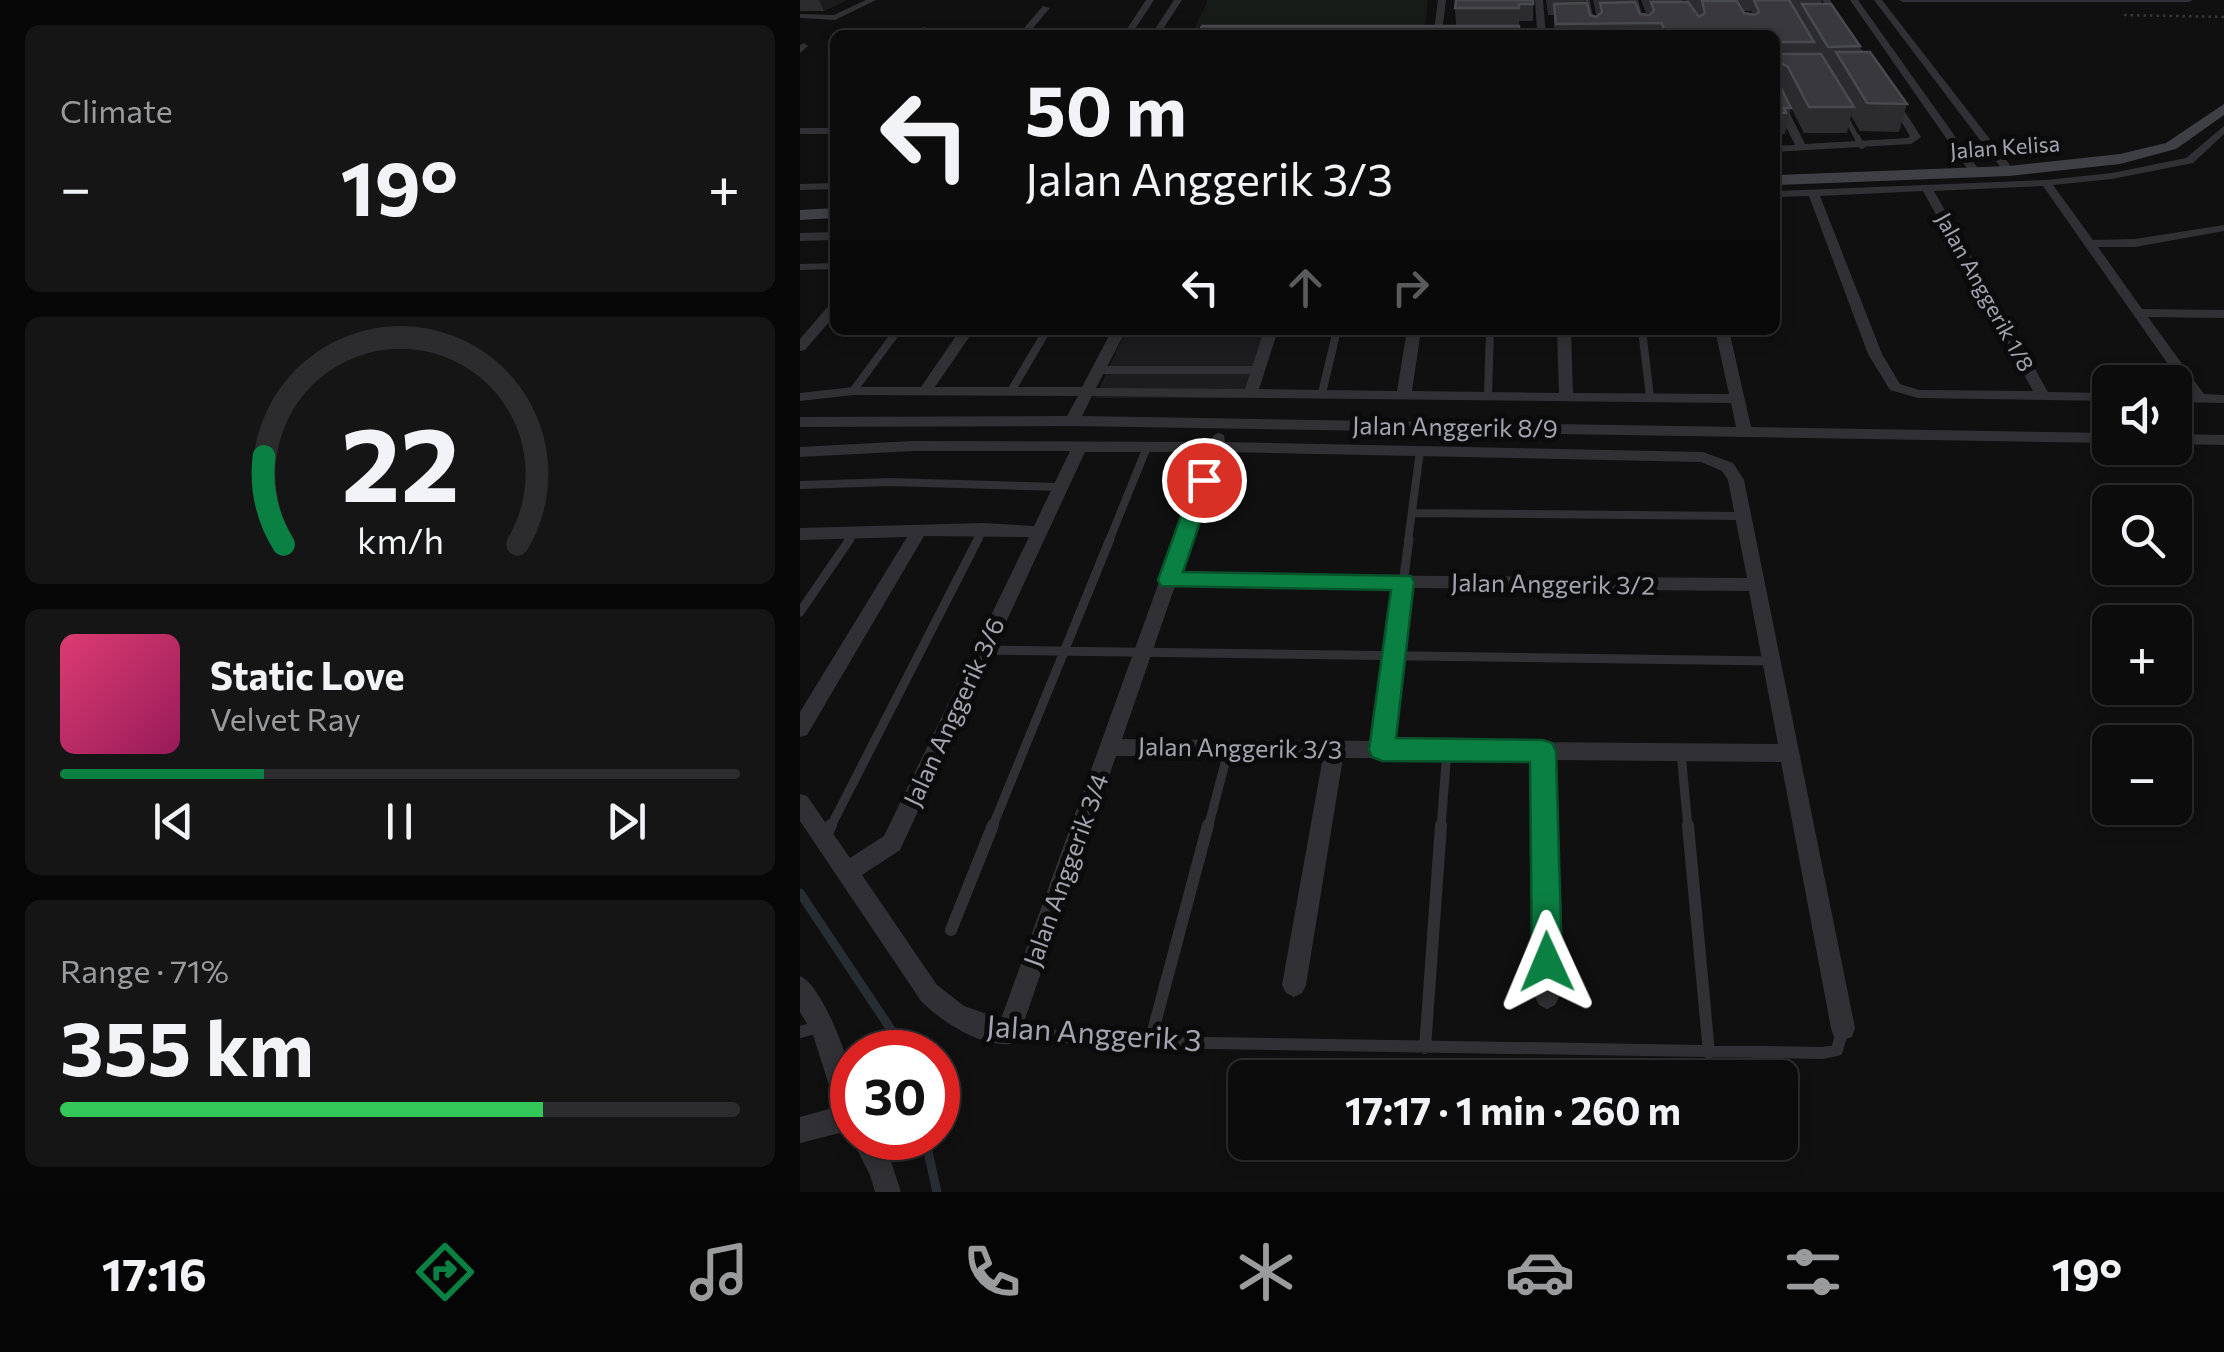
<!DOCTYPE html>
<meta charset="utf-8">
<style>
:root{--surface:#0c0c0d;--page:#151516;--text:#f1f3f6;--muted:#9a9b9d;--line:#2c2c2e;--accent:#0b8043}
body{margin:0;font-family:Commissioner,sans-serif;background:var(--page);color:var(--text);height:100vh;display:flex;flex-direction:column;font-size:38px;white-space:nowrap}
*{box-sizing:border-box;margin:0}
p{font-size:32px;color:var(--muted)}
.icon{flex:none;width:55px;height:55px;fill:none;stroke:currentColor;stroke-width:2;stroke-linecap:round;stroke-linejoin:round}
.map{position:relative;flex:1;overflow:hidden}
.side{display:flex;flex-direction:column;gap:25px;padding:25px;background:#070707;width:800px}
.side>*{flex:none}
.hud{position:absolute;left:30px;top:30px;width:950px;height:305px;border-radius:15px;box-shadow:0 5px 15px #0003,0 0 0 2px var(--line);background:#0c0c0d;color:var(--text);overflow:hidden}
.tools{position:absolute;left:1292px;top:365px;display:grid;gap:20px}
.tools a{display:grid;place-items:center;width:100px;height:100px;border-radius:15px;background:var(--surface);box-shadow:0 5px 15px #0003,0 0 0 2px var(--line);font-size:50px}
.speed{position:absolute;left:30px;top:1030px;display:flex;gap:20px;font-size:50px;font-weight:700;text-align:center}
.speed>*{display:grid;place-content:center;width:130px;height:130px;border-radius:50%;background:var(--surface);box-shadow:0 5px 15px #0003,0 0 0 2px var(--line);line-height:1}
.speed .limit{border:15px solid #d22;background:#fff;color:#111}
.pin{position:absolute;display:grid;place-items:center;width:85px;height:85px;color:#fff;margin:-42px;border:5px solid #fff;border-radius:50%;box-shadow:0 2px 10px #0007}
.me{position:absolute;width:110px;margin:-55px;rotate:359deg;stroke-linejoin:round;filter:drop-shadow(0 0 8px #0008)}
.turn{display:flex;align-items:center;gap:35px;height:210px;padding:0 30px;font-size:45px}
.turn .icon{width:130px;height:130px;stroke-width:2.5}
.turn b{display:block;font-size:70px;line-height:85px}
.lanes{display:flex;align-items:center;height:95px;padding:0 30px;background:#0003;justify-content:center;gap:50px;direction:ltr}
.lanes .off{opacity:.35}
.big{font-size:75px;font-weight:700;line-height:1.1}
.side .widget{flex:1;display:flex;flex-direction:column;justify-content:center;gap:15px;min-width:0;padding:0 35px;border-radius:15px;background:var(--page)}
.side .dial{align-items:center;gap:0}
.dial svg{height:260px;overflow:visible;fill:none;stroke:var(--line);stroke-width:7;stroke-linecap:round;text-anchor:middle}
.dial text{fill:var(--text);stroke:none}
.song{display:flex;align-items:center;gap:30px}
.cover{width:120px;height:120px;border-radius:15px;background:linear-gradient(135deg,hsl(340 70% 55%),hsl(330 70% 35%))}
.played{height:10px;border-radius:5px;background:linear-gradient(90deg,var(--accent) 30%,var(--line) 30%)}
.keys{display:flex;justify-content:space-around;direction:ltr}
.heat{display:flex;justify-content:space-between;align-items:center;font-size:55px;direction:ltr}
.charge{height:15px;border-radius:8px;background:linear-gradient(90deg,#34c759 71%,var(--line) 0)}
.trip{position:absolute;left:428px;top:1060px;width:570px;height:100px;border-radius:15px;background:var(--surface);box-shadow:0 5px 15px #0003,0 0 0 2px var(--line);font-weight:700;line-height:100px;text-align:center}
.dock{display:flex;height:160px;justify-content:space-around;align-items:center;background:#050505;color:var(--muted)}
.dock .icon{width:70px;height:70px}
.dock .selected{color:var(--accent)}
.dock b{font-size:45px;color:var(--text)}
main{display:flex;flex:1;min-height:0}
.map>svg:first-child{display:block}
</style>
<main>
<section class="side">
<div class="widget"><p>Climate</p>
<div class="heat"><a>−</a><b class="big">19°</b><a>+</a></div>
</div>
<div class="widget dial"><svg viewBox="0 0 100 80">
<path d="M14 69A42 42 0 1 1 86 69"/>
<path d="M14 69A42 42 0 0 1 8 42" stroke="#0b8043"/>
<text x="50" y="56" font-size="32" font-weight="700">22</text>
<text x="50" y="72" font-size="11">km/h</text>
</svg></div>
<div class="widget">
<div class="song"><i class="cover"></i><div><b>Static Love</b><p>Velvet Ray</p></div></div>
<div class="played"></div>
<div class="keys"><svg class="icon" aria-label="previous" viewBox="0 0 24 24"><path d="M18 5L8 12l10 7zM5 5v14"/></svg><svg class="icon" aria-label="pause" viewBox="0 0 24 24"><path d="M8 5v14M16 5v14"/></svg><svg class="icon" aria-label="next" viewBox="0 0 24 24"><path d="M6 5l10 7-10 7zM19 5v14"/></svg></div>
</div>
<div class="widget"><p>Range · 71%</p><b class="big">355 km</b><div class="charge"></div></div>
</section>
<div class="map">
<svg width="1424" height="1192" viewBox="0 0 1424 1192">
<rect width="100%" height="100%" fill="#101011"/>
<!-- built -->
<path fill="#1c1c1e" d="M326,330H465L444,398H295Z"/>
<!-- green -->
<path fill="#161b18" d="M408,0H628L625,26L394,29Z"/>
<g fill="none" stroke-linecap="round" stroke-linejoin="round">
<!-- stream -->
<path stroke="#282c33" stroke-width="9" d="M0,893L106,1052
M125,1138L137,1192"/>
<!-- path -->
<path stroke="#37383c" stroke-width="2.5" stroke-dasharray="2.5 4" stroke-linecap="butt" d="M1324,15L1424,17"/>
<!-- service-far4 -->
<path stroke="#313135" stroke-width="5" d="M787,0L794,35
M1044,114L1058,140"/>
<!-- service-far3 -->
<path stroke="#313135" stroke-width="6" d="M1057,137L1062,146
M0,267L35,266"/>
<!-- service-far2 -->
<path stroke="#313135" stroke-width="8" d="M842,330L850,397
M299,370H458
M53,391L98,330
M211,391L247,330
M522,393L537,330
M688,395L690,330
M0,485L91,482L259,487
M612,513L943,516
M48,541L54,532
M177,541L183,529
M309,541L347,447
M608,541L620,451"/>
<!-- service-far1 -->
<path stroke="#313135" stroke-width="9" d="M0,612L50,539
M183,650L970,661
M581,749L609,539
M881,752L888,828
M30,828L178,539
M192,828L310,539
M408,828L429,748
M641,828L647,750"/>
<!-- service -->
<path stroke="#313135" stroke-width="12" d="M888,825L909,1053
M25,837L31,825
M151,930L193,825
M0,1032L19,1027
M211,1033L350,1042L1023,1053L1037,1050L1043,1029
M350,1042L408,825
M625,1048L641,825"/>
<!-- minor -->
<path fill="#313135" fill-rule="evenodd" d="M66,0H76L35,20L0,18V14L34,15Z
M346,0H354L331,35H323Z
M374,0H382L359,35H351Z
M638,0H646L642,32L638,35L634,32Z
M735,0H743L746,35L695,34L698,29H737Z
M830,0H838L848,35H840Z
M1022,0H1030L1077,74H1071Z
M1050,0H1058L1179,170V174H1171Z
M1074,0H1082L1213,169V173H1205Z
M1099,0H1393L1389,2H1103Z
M243,6L250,8L227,35H218Z
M123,27L130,29L125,35H116Z
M422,28L425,33L383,35L387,32Z
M4,43L8,46L0,53V45Z
M975,91L980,94L1005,144L1108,138L1110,136L1087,98L1092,95L1095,96L1121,137L1111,144L975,152V146L995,145L975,104Z
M1424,126V134L1393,163L1312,179L1253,185L1293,240L1335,239L1424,225V231L1335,247H1298L1342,309L1424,310V318L1348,317L1404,394L1424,395V403L1375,402V394H1389L1243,186L1134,191L1248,392L1310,393V401L1118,398L1090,390L1068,354L1009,196L975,197V191L1246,180L1312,173L1386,158ZM1123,191L1233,391L1119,390L1100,384L1082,354L1020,196Z
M0,128H35V134H0Z
M35,183V189L0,190V184Z
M35,232V240L0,241V233Z
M35,303V315L5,350L0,351V339L30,304Z
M160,330H174L135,387H282L312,330H326L296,388L445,389L464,330H478L459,389L597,391L607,330H621L612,391L759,393L757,330H771L773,393L929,394L915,330H929L951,427L1310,433V443L272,426L0,427V417L267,416L278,396L53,395L0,401V393L53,387H121ZM292,396L931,403L936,427L282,416Z
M419,433L424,435L425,442L903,452L933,463L944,480L1055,1028L1052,1037L1043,1040L1034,1037L1031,1028L981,762L753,760L759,997L755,1005L747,1009L739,1005L735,997L733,759L543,758L506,985L502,993L494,997L486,993L482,985L523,757L316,756L217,1042C189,1053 140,1021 121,1001L0,821V794L7,796L50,858L84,836L229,537L124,536L7,735L0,737V712L107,537L0,540V528L183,523L234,526L270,451H113L0,457V447L113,441L410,442L414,435ZM285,452H406L201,1019L164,1006L137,985L62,875L100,850ZM422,452L901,462L922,471L928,480L947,578L379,574ZM375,586L949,591L978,744L322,739Z
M1375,434L1424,435V445L1375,444Z
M0,976C22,985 49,1058 52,1081C55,1097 52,1114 52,1130L0,1143V1117L36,1107L12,1032L0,1012Z
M52,1134V1138H78L91,1161L101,1192H75L70,1175L51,1138Z"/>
<!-- secondary -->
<path fill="#3f4045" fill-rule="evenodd" d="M1424,104V115L1376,149L1320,164L1209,176L975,185V175L1209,166L1320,154L1366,143Z
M35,208V218L0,220V210Z"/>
</g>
<!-- wall -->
<path fill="#2c2c2f" d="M0,0H47L24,11H0Z
M733,0V21H719V25H656L655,8Z
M746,0H784V3L790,15L796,17L799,14H796L793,0H831V2L840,14L850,15V13H846L841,0H882V2H887L886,0H929L944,13L951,14L952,11H944L938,0H1022L1021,4L1060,46L1058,52L1107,104L1099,132L1060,131L1051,116L1047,133H1004L983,92L991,108L985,134H982L981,139H975V35H754V15H748Z"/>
<!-- shaded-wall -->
<path fill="#1b1b1d" d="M19,0H47L24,11Z"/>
<!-- building -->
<path fill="#39393d" stroke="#494a4f" stroke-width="2.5" d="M656,0H733V4H719V8H655Z
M954,0H989L1014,42H979L975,49V35H866L862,23L756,24L754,4L787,3L790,15L796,17L802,12L800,3L835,2L840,14L850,15L854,10L851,2H888L899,17L905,13L902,1H937L944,13L955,15L959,12Z
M1002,4H1031L1060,46L1028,47Z
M402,26H719V35H398Z
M975,51L980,54H1021L1054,107H1009L988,67L979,62L977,80L991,108H984L986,113H975Z
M1036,52H1070L1107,104L1067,103Z"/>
<!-- route -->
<path fill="#0b8043" stroke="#07532c" stroke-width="2.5" d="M404,473L414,480L383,572L611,576L614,582L596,738L743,740L752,743L756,751L762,962L757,973L747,977L736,973L732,962L730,762L582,761L572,757L569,750L591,590L361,586L358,580L394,480Z"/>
<g text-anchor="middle" stroke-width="10" stroke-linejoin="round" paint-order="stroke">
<!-- far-street labels -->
<g font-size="22" fill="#a2a5b0" stroke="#0b0b0c">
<text transform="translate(1205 147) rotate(-4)" y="8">Jalan Kelisa</text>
<text transform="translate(1185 292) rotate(61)" y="8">Jalan Anggerik 1/8</text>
</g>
<!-- street labels -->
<g font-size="25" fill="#a2a5b0" stroke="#0b0b0c">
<text transform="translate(655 427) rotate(1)" y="9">Jalan Anggerik 8/9</text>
<text transform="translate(753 584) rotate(1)" y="9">Jalan Anggerik 3/2</text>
<text transform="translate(154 712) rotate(-65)" y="9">Jalan Anggerik 3/6</text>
<text transform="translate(440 748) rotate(1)" y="9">Jalan Anggerik 3/3</text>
<text transform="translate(266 870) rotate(-70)" y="9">Jalan Anggerik 3/4</text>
</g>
<!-- near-street labels -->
<g font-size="30" fill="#a2a5b0" stroke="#0b0b0c">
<text transform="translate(294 1034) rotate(4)" y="10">Jalan Anggerik 3</text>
</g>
</g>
</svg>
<div class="tools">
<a><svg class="icon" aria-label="sound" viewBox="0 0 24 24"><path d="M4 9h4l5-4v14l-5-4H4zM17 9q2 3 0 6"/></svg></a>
<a><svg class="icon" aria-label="search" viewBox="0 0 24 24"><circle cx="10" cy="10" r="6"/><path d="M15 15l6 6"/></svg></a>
<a>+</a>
<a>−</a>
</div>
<div class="speed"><div class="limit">30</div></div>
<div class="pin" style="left:404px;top:480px;background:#d93025"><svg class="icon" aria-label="arrive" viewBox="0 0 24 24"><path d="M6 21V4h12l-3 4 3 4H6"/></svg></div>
<svg class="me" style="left:747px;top:962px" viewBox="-20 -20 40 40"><path d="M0-17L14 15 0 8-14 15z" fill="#0b8043" stroke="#fff" stroke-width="4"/></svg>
<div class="trip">17:17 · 1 min · 260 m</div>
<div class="hud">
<div class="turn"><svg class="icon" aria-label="left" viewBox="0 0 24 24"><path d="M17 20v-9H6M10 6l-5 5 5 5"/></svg><div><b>50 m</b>Jalan Anggerik 3/3</div></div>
<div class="lanes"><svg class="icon" aria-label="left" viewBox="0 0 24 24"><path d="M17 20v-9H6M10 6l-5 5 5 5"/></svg><svg class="icon off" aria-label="ahead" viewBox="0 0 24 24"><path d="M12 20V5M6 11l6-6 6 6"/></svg><svg class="icon off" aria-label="right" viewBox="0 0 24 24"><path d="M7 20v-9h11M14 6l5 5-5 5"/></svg></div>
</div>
</div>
</main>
<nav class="dock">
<b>17:16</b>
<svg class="icon selected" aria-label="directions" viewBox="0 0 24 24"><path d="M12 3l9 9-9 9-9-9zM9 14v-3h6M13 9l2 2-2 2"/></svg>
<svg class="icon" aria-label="music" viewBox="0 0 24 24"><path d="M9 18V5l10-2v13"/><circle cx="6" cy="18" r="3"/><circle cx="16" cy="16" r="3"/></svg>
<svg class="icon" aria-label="phone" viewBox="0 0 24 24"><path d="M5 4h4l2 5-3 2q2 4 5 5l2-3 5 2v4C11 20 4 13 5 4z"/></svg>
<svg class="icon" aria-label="climate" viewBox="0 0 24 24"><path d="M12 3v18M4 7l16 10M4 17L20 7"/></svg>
<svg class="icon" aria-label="car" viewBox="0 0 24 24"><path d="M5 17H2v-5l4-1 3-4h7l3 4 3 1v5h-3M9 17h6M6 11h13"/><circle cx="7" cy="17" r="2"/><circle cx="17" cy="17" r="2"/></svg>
<svg class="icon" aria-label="filters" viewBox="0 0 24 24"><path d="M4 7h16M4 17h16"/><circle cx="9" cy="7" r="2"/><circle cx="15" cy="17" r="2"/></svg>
<b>19°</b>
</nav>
